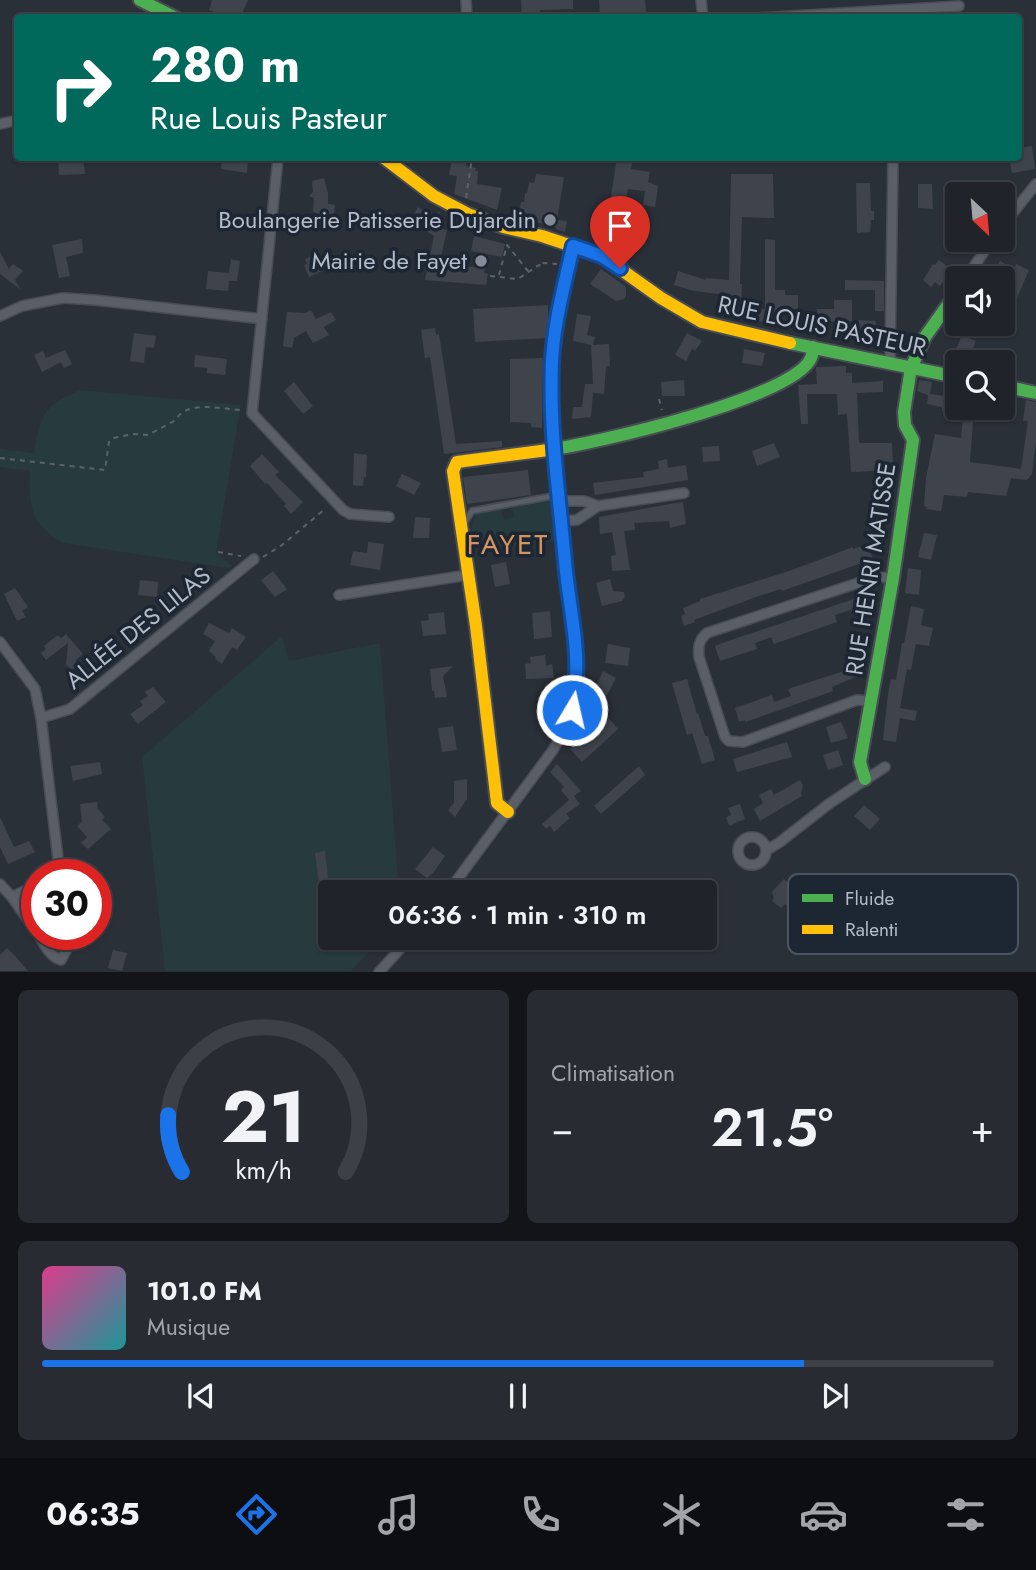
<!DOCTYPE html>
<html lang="fr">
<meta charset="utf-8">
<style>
:root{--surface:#20242a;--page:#282c32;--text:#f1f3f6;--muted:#a2a4a8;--line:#3d4147;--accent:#1a73e8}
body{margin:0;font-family:Jost,sans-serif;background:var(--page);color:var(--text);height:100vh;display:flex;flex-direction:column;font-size:26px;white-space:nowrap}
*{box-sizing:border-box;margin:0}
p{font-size:23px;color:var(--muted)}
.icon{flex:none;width:38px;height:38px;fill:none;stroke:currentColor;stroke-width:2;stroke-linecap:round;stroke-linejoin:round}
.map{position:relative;height:972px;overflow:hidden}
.panel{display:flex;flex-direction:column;gap:18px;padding:18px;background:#121417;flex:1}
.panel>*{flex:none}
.hud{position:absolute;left:14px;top:14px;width:1008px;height:147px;border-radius:7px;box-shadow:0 2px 5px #0004,0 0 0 2px var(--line);background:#00695c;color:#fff;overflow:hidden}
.needle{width:46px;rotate:154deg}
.buttons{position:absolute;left:945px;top:182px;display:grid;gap:14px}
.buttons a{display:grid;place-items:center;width:70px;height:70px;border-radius:7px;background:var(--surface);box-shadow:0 2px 5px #0004,0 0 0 2px var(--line);font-size:35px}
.speed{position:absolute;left:21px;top:859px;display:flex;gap:14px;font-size:35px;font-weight:700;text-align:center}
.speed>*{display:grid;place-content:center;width:91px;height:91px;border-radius:50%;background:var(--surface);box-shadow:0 2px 5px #0004,0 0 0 2px var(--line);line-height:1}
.speed .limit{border:10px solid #d22;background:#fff;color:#111}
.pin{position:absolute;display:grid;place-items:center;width:60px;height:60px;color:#fff;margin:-72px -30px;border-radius:50% 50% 50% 0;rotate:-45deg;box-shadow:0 0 7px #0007}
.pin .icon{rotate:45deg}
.me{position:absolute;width:77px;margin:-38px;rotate:9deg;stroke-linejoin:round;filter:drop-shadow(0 0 5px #0008)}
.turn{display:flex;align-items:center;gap:24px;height:147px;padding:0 21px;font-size:32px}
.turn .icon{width:91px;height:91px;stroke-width:2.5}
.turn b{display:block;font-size:49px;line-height:60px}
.big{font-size:52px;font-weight:600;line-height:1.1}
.panel .card{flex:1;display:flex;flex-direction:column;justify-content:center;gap:10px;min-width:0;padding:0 24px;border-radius:10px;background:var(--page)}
.panel .dial{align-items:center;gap:0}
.dial svg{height:182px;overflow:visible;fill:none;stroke:var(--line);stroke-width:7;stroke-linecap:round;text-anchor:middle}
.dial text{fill:var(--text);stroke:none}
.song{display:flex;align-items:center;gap:21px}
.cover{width:84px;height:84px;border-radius:10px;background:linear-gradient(135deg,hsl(330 70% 55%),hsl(180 70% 35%))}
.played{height:7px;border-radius:4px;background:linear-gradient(90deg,var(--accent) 80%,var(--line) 80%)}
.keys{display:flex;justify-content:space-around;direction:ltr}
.heat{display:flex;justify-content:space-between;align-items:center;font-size:38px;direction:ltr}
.panel .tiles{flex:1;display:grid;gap:18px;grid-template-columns:1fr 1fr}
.card:last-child{grid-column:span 2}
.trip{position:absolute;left:318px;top:880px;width:399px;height:70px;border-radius:7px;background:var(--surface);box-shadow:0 2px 5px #0004,0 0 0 2px var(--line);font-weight:600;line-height:70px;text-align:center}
.tab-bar{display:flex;height:112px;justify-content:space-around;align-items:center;background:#0d0e11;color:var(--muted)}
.tab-bar .icon{width:49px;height:49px}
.tab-bar .active{color:var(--accent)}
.tab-bar b{font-size:32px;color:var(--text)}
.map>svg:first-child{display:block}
</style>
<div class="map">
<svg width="1036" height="972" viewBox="0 0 1036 972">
<rect width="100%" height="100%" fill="#2a3038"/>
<!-- green -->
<path fill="#273a3e" d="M81,390L241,405L216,553L232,566L228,568L64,543C31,526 28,505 30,471L0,467V449L34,453C41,414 43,405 81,390Z
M552,499L556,541L470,549L468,538L476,514L501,509L503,519L514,517L512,507Z
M282,636L289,661L380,643L399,892H331V938H382L351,971H165L142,757Z"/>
<!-- building -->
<path fill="#3f444c" d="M212,0H248L240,18H227L212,13L213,11L209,10Z
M521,0H573V9L540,10V18H522Z
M599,0H645L646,12L600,14Z
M1032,146L1035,169L1012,173L1010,163L1016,162L1015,158L1020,155L1019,148Z
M83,158L85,174L59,175L58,159Z
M222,158H248L247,173L221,169Z
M452,158L467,159L466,166L476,168L475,171H478L477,184L502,188L497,210L454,194L457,176L449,175Z
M617,158H633L631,169L650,172L648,182L658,186L655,207L643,205L645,191L628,189L625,204L610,202Z
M536,174L564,177L557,220L567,221L565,232L556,229V227L518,218L521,202H524L525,193L527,194L529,182L534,183Z
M731,174H773L774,218L742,217L740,284H742L741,310L761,313L762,309H765V239L775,240V290H785V295H798V309H781V312H775V324L727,315V295L694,291L674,285L678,271L706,280V278L729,280Z
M324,178L328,193V204L335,205L334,214H328V216L316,215L317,213L313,212L314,198L309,196L313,192L312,181Z
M856,183H870L871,211H874V220H871L870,232L857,233Z
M998,183L1001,194H966V191Z
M918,184H932L933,209L918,208Z
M418,207L431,216L426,225L429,226L440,210L436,228L447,230L440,261L442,264L485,268L484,273L488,274L486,285L425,280L434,236L416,225H425L412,218Z
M474,236L505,244L502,257L471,251Z
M82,239L83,253L66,257L70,276L59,278L52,245Z
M0,252L9,269L13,264L23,271L15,280L21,290L0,274Z
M327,254L333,266L309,277L304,265L307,264L305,259L315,255L317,259Z
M231,259L240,261L237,281H229L228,291L206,289L208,271L229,273Z
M939,260L952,270L940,286L935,282L931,287L923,280L933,264L935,265Z
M1000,261L1014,269L1016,264L1029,270L1017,298L1012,296L1004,318L1003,278H989Z
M601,269L626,287V295L624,299L616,301L590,284Z
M845,280L884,281V311H875V290H845Z
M834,300H852V321L827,322V331H818L817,309H834Z
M548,305V338L475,342L473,309Z
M311,310L316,319L331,312L336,320L324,327L329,335L313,343L306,331L294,338L292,348L283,346L287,312L305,313Z
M577,314L591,316L587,335L595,337L593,345L609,344L610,366H606L604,394L593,393L591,417L572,419L573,407H582L585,384H593L591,345L573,341Z
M857,320L876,321L875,335L856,334Z
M435,328L436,335L439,334L456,444L502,441V447L444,454L430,357L425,358L421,330Z
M134,333L156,336L154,348L146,347L144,363L130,361Z
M687,333L702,341L695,351L692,349L686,361L675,355Z
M962,335L976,341L967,362L952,359Z
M744,349L765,353L762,366L742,363Z
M65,350L72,364L64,368L61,362L42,372L34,355L43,351L46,358Z
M195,355L227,359L225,375L207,373V368L194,367Z
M543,358L542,428L531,427V423L510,422V359Z
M846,366V373H852V383L883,381V392L857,393L859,443H892L893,470L851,472L847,414L838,415L837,394H807L808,424H801L798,385L817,384L816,367Z
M684,380L685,396H662L661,382Z
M919,380L932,382L930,394L954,397L953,412L942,411V407L927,404L928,395L917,391Z
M294,382L313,406L303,414L284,391Z
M1026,400L1036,402V442L1032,474L1027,480L1011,478L1006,496L968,492L967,497L944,495L941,511L926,509L927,507L924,506L926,478L935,434L961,438L964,408H974L970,462L1021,469L1028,421H1023Z
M774,443L780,457L757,466L752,451Z
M719,446L720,461L703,462L702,447Z
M354,453L367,455L366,477H364L363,486L353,485Z
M262,454L279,472L275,475L303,502L291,514L284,506L286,504L267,483L265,484L250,466Z
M667,459L668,468L686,465L688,480L595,495L593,483L644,477L643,472L659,469L658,461Z
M528,470L531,495L467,504L463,477Z
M402,474L421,483L414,495L396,486Z
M681,502L683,503L686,524L670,528L669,521L634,523L635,530L624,531L630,570L612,571L611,556L616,555L612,532L600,534L599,517Z
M415,517L430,518L429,538H413Z
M924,533L937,535L931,560L918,557Z
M368,542L384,544L380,570L350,565L353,551L367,553Z
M868,544L873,559L782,591L781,589L756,597L694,620L695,622L684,626L681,616L685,614L683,608L700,601V599L792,570L853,547V549Z
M506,562L510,584L495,587L491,565Z
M908,568L921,570L919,595L905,593Z
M273,571L287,589L275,597L261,580Z
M610,579L613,591L624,592L625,597L622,601L602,606L596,583Z
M140,580L158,582L157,597L138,595Z
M15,588L28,607L22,611L26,617L17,621L4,594Z
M863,596L868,611L853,616L851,610L835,615L837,622L774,644L771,637L755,643L757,649L720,661L715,646L725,642Z
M911,606L924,609L921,625L933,628L929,646L916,644L911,670L907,669L900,708L917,711L915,721L900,718L896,742L883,740L888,694L891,679L896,680L902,643H904Z
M550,611L552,637L534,639L532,613Z
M444,612L446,634L423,636L421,621L429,620L428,614Z
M209,623L229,633L232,628L246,637L237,650L232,647L222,664L215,659L216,657L209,651L215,641L203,634Z
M66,634L83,654L76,660L75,668L71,669L66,665L68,643L46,660L41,653L46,649L44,646L58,635L61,638Z
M608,644L630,648L628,666L605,663Z
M545,655L546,666L552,664L554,678L526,679L525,664L531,663L530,657Z
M853,662L858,676L832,687L833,691L746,722L745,720L739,722L735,708L772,695L774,702L791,696L788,689L844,671L842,666Z
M453,666L443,676L447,697L435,698L434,690L432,691L430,669Z
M603,671L616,678L606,697L594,691Z
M687,679L697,714L698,713L705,736H708L715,760L702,764L692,733L687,735L672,683Z
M153,687L166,702L138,724L130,714L143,705L140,701L148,696L145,692Z
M606,715L618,729L582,762L570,749Z
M841,722L848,738L831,743L826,727Z
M453,726L457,750L442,752L438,728Z
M787,742L792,757L737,772L733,759Z
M838,750L843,765L828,770L823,755Z
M100,762L102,774L73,781L70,766Z
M557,764L581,791L574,796L580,804L566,814L570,818L554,832L550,826L546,829L542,824L569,800L561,790L564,787L550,772Z
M639,766L645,775L601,814L594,806Z
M467,779V799L455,817L448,810L454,803V781Z
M800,780L803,785L801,793L802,796L760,821L754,809L763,803L759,795L771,789L774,795Z
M97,802L98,809L105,817L102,820L111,829L88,849L81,843L87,837L77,826L82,821L80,804Z
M740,804L745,819L729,826L726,817L731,815L728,808Z
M864,805L880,819L870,830L854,816Z
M0,817L14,847L29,841L35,852L8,864L0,847Z
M433,847L445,856L433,873L427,878L415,869Z
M325,851L330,896L321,897L315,853Z
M784,879L794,889L792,892L801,900L792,910L785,904L781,908L772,901L774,898L772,892Z
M110,892L113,914L96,915V894Z
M7,948L15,956L28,971H0V955Z
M113,950L127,953L122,971L108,968Z"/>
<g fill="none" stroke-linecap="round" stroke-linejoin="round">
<defs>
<path id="lane" d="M464,524L472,511L558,495"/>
<path id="street" d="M466,0L467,18
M701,0L703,18
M757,18L959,6
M0,124L18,120
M278,158L252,413L343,510L350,514L389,517
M1003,225L1036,184
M966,278L992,240
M0,316L22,306L63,298L95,300L262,319
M890,363L893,158
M560,501H584L598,506L577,520L561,521
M598,506L684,493
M339,595L468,575
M0,642L35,689L41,718L60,875
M870,701L857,700L743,742L729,741L725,737L699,657C698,646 699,640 707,633L876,577L893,578
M41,718L70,709L254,559
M738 851a14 14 0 1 1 28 0a14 14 0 1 1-28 0Z
M767,850L780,842L830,803L885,767
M0,884L12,897L37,933
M448,892L553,750C593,684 572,634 565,564C560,511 553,457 551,404C549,351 561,297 573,246
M12,897L37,885
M38,934C44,944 50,957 61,960L67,949L66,934
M379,972L410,938"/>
<path id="fast" d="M140,0L176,18
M790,343L957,377
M1003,386L1036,393
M548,450C593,444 794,398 811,358C813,354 812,351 813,347
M865,779L860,762L893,578L913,440L905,425L904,412L911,368L925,337L957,292"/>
<path id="slow" d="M384,158L434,196L468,214L503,227L542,236L602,256L661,298L702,322L790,343
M508,812L497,803L476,626L453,471L457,462L548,450"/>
</defs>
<!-- lane casing -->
<use href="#lane" stroke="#484c55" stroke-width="8"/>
<!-- street casing -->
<use href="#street" stroke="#484c55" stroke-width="12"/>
<!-- fast casing -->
<use href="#fast" stroke="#484c55" stroke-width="16"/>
<!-- slow casing -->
<use href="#slow" stroke="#484c55" stroke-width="16"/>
<!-- path -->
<path stroke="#5c6268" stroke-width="2" stroke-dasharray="5 5" stroke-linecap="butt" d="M466,198L472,158
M499,275L507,245L528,271
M490,276L518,279L539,265L542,266V263L557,264
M659,399L662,410
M0,458L105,470L109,442L113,438L133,434L148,435L176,420C185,400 223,409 241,410
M218,552L241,556
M263,557L282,545L325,509"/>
<!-- lane -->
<use href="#lane" stroke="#5a5e66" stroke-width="4.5"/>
<!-- street -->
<use href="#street" stroke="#5a5e66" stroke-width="9"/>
<!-- fast -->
<use href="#fast" stroke="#4caf50" stroke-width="12"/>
<!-- slow -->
<use href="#slow" stroke="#ffc107" stroke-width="12"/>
</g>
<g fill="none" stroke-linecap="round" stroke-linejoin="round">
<defs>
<path id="route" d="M572,710C583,654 570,617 565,562C559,495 549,428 552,361C554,322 565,283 573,246L602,256L620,268"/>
</defs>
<!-- route casing -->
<use href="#route" stroke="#114b97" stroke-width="18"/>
<!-- route -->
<use href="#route" stroke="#1a73e8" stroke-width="12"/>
</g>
<!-- markers -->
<g fill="#848b96" stroke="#1d2633" stroke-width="2.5">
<circle cx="550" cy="220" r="7"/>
<circle cx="481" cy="261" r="7"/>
</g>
<g text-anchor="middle" stroke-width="7" stroke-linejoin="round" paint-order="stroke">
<!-- poi labels -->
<g font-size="24" fill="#b4bcc9" stroke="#1d2633" text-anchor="end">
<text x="536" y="228">Boulangerie Patisserie Dujardin</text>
<text x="467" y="269">Mairie de Fayet</text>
</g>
<!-- street labels -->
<g font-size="24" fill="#b4bcc9" stroke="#1d2633">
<text transform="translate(822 326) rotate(12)" y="8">RUE LOUIS PASTEUR</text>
<text transform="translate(871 569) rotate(-81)" y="8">RUE HENRI MATISSE</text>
<text transform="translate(138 628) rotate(-39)" y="8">ALLÉE DES LILAS</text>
</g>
<!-- quarter labels -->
<g font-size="28" letter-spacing="2" fill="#d59563" stroke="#1d2633">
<text x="508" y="554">FAYET</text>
</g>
</g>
<!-- legend -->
<rect x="788" y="874" width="230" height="80" rx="10" fill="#1d2633" stroke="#4a5360" stroke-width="2"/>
<rect x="802" y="894" width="31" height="8" fill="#4caf50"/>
<rect x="802" y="925" width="31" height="9" fill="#ffc107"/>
<g font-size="19" fill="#b4bcc9">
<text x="845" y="905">Fluide</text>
<text x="845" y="936">Ralenti</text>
</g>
</svg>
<div class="buttons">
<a><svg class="needle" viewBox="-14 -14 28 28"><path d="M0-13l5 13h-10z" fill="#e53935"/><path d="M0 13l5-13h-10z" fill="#a2a4a8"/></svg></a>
<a><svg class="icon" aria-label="sound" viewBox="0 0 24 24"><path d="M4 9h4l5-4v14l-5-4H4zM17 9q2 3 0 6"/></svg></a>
<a><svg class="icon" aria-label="search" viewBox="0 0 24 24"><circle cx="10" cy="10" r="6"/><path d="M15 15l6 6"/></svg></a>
</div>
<div class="speed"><div class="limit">30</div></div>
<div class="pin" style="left:620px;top:268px;background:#d93025"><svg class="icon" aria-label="arrive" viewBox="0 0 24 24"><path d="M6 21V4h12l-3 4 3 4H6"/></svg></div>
<svg class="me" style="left:572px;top:710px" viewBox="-20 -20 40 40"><circle r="17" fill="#1a73e8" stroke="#fff" stroke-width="3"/><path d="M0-11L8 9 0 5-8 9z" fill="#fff"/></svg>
<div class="trip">06:36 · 1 min · 310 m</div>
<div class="hud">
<div class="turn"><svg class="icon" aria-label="right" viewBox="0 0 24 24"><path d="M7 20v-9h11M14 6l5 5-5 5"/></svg><div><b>280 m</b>Rue Louis Pasteur</div></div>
</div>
</div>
<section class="panel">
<div class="tiles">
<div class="card dial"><svg viewBox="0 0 100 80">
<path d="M14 69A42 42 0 1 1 86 69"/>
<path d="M14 69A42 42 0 0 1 8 44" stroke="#1a73e8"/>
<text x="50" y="56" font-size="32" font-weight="700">21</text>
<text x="50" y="72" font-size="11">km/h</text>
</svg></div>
<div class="card"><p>Climatisation</p>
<div class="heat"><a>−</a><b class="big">21.5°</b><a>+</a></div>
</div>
<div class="card">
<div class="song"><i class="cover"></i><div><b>101.0 FM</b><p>Musique</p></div></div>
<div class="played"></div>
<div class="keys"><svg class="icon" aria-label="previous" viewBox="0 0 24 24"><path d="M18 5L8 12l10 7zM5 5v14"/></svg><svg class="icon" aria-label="pause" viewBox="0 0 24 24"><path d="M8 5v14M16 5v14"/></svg><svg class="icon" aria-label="next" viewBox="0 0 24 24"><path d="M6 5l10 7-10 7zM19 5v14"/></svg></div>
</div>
</div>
</section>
<nav class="tab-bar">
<b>06:35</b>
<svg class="icon active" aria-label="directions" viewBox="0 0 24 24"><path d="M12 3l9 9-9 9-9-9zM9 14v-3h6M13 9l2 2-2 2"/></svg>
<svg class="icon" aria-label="music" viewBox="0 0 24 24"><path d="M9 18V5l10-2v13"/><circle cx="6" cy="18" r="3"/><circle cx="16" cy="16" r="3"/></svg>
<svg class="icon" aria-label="phone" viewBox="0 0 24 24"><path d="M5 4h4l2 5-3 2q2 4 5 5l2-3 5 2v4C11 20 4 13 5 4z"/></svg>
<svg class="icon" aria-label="climate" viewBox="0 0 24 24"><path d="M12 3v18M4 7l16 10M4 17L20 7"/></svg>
<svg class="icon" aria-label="car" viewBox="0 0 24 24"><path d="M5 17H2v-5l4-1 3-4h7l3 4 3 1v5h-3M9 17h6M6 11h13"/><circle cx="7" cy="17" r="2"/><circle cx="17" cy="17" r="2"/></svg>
<svg class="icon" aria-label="filters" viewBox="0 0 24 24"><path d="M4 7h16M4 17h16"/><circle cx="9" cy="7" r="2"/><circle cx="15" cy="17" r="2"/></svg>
</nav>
